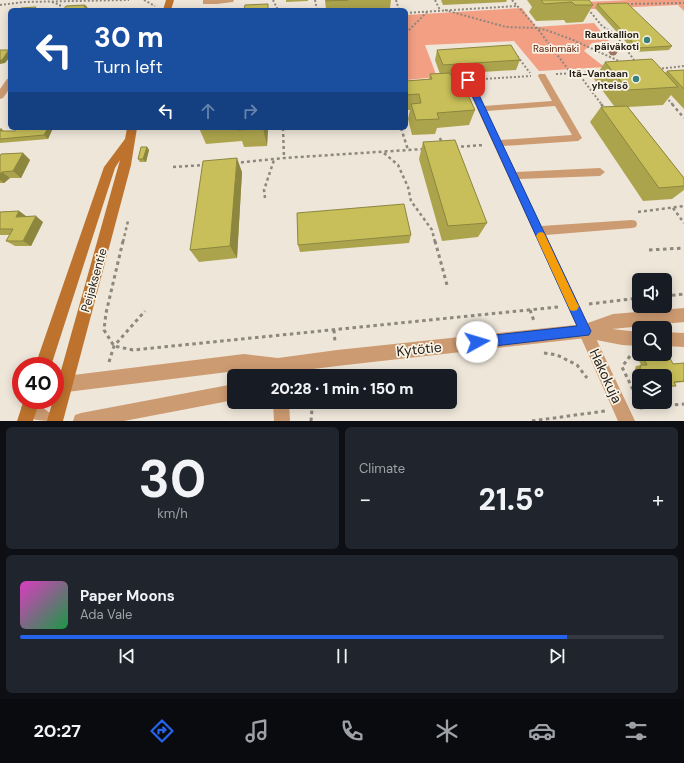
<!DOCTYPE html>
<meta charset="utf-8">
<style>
:root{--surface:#171b24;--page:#20242c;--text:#f1f3f6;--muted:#9ea1a6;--line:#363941;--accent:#2563eb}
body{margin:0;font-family:"DM Sans",sans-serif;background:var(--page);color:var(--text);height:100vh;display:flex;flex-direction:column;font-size:15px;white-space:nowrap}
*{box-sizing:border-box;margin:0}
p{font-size:13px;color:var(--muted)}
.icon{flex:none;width:22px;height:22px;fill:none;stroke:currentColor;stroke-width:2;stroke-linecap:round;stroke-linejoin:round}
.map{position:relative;height:421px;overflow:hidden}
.drawer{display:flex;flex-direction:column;gap:6px;padding:6px;background:#0d0f14;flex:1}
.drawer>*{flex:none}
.hud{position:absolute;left:8px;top:8px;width:400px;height:122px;border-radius:6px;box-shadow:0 2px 10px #0003;background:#1a4fa0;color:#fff;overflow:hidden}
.tools{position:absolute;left:632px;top:273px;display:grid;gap:8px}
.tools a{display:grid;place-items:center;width:40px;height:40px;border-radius:6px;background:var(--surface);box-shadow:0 2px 10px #0003;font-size:20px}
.speed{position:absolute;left:12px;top:357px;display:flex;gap:8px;font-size:20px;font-weight:700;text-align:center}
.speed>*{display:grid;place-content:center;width:52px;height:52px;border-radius:50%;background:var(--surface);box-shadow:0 2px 10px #0003;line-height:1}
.speed .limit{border:6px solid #d22;background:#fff;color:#111}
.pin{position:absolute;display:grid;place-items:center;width:34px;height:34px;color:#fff;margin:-17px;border-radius:8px;box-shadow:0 2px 6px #0006}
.me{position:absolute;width:44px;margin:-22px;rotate:84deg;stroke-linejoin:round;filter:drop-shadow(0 0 3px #0008)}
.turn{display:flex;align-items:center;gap:14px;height:84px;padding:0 20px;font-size:18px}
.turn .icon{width:52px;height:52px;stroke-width:2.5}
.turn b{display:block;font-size:28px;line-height:34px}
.lanes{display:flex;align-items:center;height:38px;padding:0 20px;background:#0003;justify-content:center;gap:20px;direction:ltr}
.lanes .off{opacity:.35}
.big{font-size:30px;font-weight:800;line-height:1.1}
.drawer .card{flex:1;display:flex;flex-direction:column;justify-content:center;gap:6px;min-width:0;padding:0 14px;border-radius:6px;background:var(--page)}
.drawer .dial{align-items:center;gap:0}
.dial b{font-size:52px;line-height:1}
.song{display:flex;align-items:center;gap:12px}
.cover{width:48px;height:48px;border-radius:6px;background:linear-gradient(135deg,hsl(310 70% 55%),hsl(140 70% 35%))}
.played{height:4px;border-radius:2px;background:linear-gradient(90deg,var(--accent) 85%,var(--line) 85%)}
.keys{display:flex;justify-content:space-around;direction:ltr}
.heat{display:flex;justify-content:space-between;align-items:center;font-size:22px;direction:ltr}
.drawer .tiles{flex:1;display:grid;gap:6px;grid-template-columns:1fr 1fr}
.card:last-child{grid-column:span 2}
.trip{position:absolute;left:227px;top:369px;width:230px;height:40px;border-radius:6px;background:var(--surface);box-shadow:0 2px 10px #0003;font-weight:800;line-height:40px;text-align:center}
.menu{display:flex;height:64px;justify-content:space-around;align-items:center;background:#090b0e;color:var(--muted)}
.menu .icon{width:28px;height:28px}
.menu .active{color:var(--accent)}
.menu b{font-size:18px;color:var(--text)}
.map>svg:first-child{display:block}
</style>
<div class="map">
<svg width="684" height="421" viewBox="0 0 684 421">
<rect width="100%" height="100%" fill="#eee6d9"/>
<!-- green -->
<path fill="#f29f84" d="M630,0H684V11L678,5L591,9L585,2Z
M522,8L536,27L594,23L609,41L592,43L584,51C591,56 597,62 605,67L539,71L514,41L425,45L437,77L406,80V15Z"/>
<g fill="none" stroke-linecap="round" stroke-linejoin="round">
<!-- path-far2 -->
<path stroke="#8d877e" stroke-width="2" stroke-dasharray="2 2" stroke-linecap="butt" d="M144,0L155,6
M273,0L278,10
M315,0L317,10
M396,0L399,10
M435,0L440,10
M512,0L537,28L571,73
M52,2L60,5V10
M627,4L684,3
M0,5L23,2L129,0
M588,9L602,26L612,32L619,39L636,63
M445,10L506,27L537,28L546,30L573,40L621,62
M406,13L516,6
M406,33L428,11
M515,53L530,73
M658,69L684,66
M578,73L602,105
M556,74L601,72
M482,79L531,76
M666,97L673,105"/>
<!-- path-far1 -->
<path stroke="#8d877e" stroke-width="2.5" stroke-dasharray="3 3" stroke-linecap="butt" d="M601,104L605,109
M672,104L684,118
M283,128L284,158
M401,128L408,150
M440,138L442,144
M455,147L484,145
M384,153L398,165L408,187L411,201L432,230L435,242
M235,163L284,158L424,149
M173,167L204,165
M265,198L264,190L274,160
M673,208L684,223
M638,212L684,206
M123,242L128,221"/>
<!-- path -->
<path stroke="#8d877e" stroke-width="3" stroke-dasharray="3.5 3.5" stroke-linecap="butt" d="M123,241L106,313L104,330L114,346L133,350L558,307
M435,241L447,285
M649,250L684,248
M665,296L684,294
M589,304L639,298
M530,310L534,321
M334,330L335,342
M544,353L557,355L577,365L587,378
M630,356L622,367L639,402
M109,362L114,346L145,311
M640,408L684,404
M311,421L312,409L316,402
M532,421L605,411"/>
<!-- service -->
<path fill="#cd9b71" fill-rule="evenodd" d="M539,74H545L582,138L578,141L503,146L516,172L600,168L605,172L600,176L519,179L541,226L632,220L636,221L637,224L636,227L632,228L546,235L591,331L589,335L585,337L581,335L464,80L468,78H471L484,106L552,101L538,76ZM555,106L572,135L500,140L487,111Z"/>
<!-- minor -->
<path fill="#cd9b71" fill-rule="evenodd" d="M203,0H234L233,2L217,4H203Z
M10,78V88L3,98L0,99V89L7,79Z
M585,324L590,326L635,421H618L578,331L580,326Z
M273,402H289L290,421H274Z"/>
<!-- tertiary -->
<path fill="#cd9b71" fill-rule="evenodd" d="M684,308V322L612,329L639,332V346L622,345L586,338L337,366L281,373L278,376H257L259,371L244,370L67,392L55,398V381L65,376L244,354L278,358L337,350L585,324L613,314Z
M665,332L684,333V347L665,346Z
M234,384V400L124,421H73L75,415L81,413Z
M27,400H49L47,406L43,408L53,415L55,421C41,421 27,421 21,408L23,402Z"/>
<!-- secondary -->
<path fill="#bd732d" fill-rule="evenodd" d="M166,0H174L171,10H163Z
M127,128H137L131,165L63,421H47L53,400H55V392L120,160L115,168L51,366H35L104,167L125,139Z
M24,400H40L33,421H17Z"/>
</g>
<!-- trees -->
<circle fill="#997664" cx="613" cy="51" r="4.5"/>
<!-- wall -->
<path fill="#aca44d" d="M286,0H308V1L286,2Z
M325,0H391L390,8L344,10H326Z
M441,0H507L506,2L443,5Z
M527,0H589L593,5L583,22L566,23L564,20L536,21L529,12L532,7Z
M597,4L672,46L669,50L635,52L595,8Z
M437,50L520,60L516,70L451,74L460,96L475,110L469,125L437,128L435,134L412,135L408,119L410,110H406V81L429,79L430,74H440L435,60Z
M605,62L665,73L667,71L684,70V109L671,95L663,105L628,107L684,178V190L672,199L643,201L590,122L601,107L614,106L594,79Z
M20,128H53L48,139L0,143V129H2L4,131H15Z
M199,128H268L267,146L244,147L242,141L206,144Z
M423,142L487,223L478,237L442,241L419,159Z
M147,147L149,150L146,162H140L138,159Z
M23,153L30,160L21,178H10L4,183H0V156Z
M242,172L237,258L199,262L190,250Z
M19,211L26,216L43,222L31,246H15L6,241L10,235H0V212Z
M411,235L409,243L300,252L298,245Z
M644,359L673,364L684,363V382L674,383L676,386L665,387V376H641L636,374L635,369L636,366L641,365L639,361Z"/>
<!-- shaded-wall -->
<path fill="#8c863f" d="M85,5L87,7L88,10H85L84,7Z
M9,50L10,57L5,63L0,64V60Z
M48,128H53L48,139L44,135Z
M263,128H268L267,146Z
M147,147L149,150L146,162L143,159Z
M23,153L30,160L21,178L13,171Z
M237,158L242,172L237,258L230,246Z
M2,172L10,178L4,183L0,180V174Z
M19,211L27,217H16Z
M36,216L43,222L31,246L23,241Z"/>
<!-- building -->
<path fill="#c8bf5a" stroke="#8c863f" d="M326,0H348L326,1Z
M541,0H589L593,5H575L572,2L544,4Z
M627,3L672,46L638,48L597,4Z
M268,4V10H244L245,5Z
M85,5L84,7H87L85,10H63L66,6Z
M36,7L34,10H19L21,8Z
M511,45L520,60L443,65L437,50Z
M0,50H9L2,60H0Z
M652,59L678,87L628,90L605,62Z
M684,70V89L667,71Z
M450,73L460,96L468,95L475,110L437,113L439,119L416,120L411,104L421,103L419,94L406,95V81L432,79L430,74Z
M627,106L684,178V186L659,188L601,107Z
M20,128H48L44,135L0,139V129H2L0,131H15L16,129Z
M238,128H263L238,130Z
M455,140L487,223L448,226L423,142Z
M141,147H147L143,159H138Z
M23,153L13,171L2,172L0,174V156L1,154Z
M237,158L230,246L190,250L203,161Z
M404,204L411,235L298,245L297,213Z
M19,211L16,217L36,216L23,241H6L13,229H0V212Z
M670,358L673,364L684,363V381L674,382L676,386H665V376H648L641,372L640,368L641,365H647L644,359Z"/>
<!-- route -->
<path fill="#2563eb" stroke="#184099" d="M468,78L472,80L589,327L591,331L589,335L477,348L473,346L471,342L473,338L477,337L577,326L465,80Z"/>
<!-- slow -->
<path fill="#f59e0b" d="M541,232L544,233L577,303L579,306L577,310L573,311L570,310L536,236L538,233Z"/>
<!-- markers -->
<g fill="#38807d" stroke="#fbf4e6" stroke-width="1.5">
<circle cx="647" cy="40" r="4"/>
<circle cx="636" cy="79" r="4"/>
</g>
<g text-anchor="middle" stroke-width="3.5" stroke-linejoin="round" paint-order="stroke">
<!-- far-poi labels -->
<g font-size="10" font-weight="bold" fill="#26231e" stroke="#fbf4e6" text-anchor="end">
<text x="639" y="38">Rautkallion<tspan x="639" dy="12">päiväkoti</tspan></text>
<text x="628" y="77">Itä-Vantaan<tspan x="628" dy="12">yhteisö</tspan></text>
</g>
<!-- far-park labels -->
<g font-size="10" fill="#541a05" stroke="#fbf4e6">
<text x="556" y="52">Rasinmäki</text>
</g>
<!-- street labels -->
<g font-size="12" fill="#26231e" stroke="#fbf4e6">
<text transform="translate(94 280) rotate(-74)" y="4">Peijaksentie</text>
</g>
<!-- near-street labels -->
<g font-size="14" fill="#26231e" stroke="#fbf4e6">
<text transform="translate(419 349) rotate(-6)" y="5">Kytötie</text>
<text transform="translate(606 376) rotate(65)" y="5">Hakokuja</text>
</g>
</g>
</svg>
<div class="tools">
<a><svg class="icon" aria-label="sound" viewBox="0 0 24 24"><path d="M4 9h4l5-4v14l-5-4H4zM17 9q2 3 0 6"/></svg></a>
<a><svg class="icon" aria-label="search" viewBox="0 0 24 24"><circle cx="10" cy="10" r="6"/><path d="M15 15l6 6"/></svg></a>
<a><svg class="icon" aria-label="layers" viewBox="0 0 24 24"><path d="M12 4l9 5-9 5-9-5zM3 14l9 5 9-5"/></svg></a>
</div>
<div class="speed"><div class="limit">40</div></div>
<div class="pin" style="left:468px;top:80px;background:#d93025"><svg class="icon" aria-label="arrive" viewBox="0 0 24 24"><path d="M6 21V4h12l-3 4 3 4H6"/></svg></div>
<svg class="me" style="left:477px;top:342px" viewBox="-20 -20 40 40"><circle r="19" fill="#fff"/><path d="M0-13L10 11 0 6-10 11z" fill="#2563eb"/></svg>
<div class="trip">20:28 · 1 min · 150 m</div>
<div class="hud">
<div class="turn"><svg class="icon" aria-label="left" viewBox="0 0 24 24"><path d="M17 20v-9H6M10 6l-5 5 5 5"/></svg><div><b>30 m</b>Turn left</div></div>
<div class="lanes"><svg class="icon" aria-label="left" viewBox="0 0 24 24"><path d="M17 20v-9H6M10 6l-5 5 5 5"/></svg><svg class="icon off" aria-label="ahead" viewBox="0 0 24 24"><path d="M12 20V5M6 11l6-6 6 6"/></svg><svg class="icon off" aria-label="right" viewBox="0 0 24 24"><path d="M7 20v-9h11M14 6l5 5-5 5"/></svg></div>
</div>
</div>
<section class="drawer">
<div class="tiles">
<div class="card dial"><b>30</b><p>km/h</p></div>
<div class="card"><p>Climate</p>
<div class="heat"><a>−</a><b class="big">21.5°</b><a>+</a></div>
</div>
<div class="card">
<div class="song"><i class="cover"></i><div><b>Paper Moons</b><p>Ada Vale</p></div></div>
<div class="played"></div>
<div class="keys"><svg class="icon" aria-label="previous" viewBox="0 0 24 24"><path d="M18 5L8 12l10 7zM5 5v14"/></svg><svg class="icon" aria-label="pause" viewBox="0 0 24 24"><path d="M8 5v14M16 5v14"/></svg><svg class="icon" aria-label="next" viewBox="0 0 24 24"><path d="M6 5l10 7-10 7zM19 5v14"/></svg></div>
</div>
</div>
</section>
<nav class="menu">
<b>20:27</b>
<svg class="icon active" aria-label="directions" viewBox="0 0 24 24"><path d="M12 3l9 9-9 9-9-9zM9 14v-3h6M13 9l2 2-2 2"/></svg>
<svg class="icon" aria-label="music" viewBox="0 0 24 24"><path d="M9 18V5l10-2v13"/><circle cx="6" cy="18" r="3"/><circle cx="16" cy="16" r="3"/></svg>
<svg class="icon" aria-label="phone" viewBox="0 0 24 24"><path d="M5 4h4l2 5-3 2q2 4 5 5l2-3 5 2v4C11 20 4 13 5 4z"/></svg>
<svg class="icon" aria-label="climate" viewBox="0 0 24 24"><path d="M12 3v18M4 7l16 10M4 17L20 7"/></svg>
<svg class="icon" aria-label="car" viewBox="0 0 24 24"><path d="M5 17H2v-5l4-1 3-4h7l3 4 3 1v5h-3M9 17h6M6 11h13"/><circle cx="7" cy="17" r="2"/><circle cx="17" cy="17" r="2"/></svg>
<svg class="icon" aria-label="filters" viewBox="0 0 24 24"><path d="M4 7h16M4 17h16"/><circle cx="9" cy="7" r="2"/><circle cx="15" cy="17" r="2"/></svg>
</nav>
